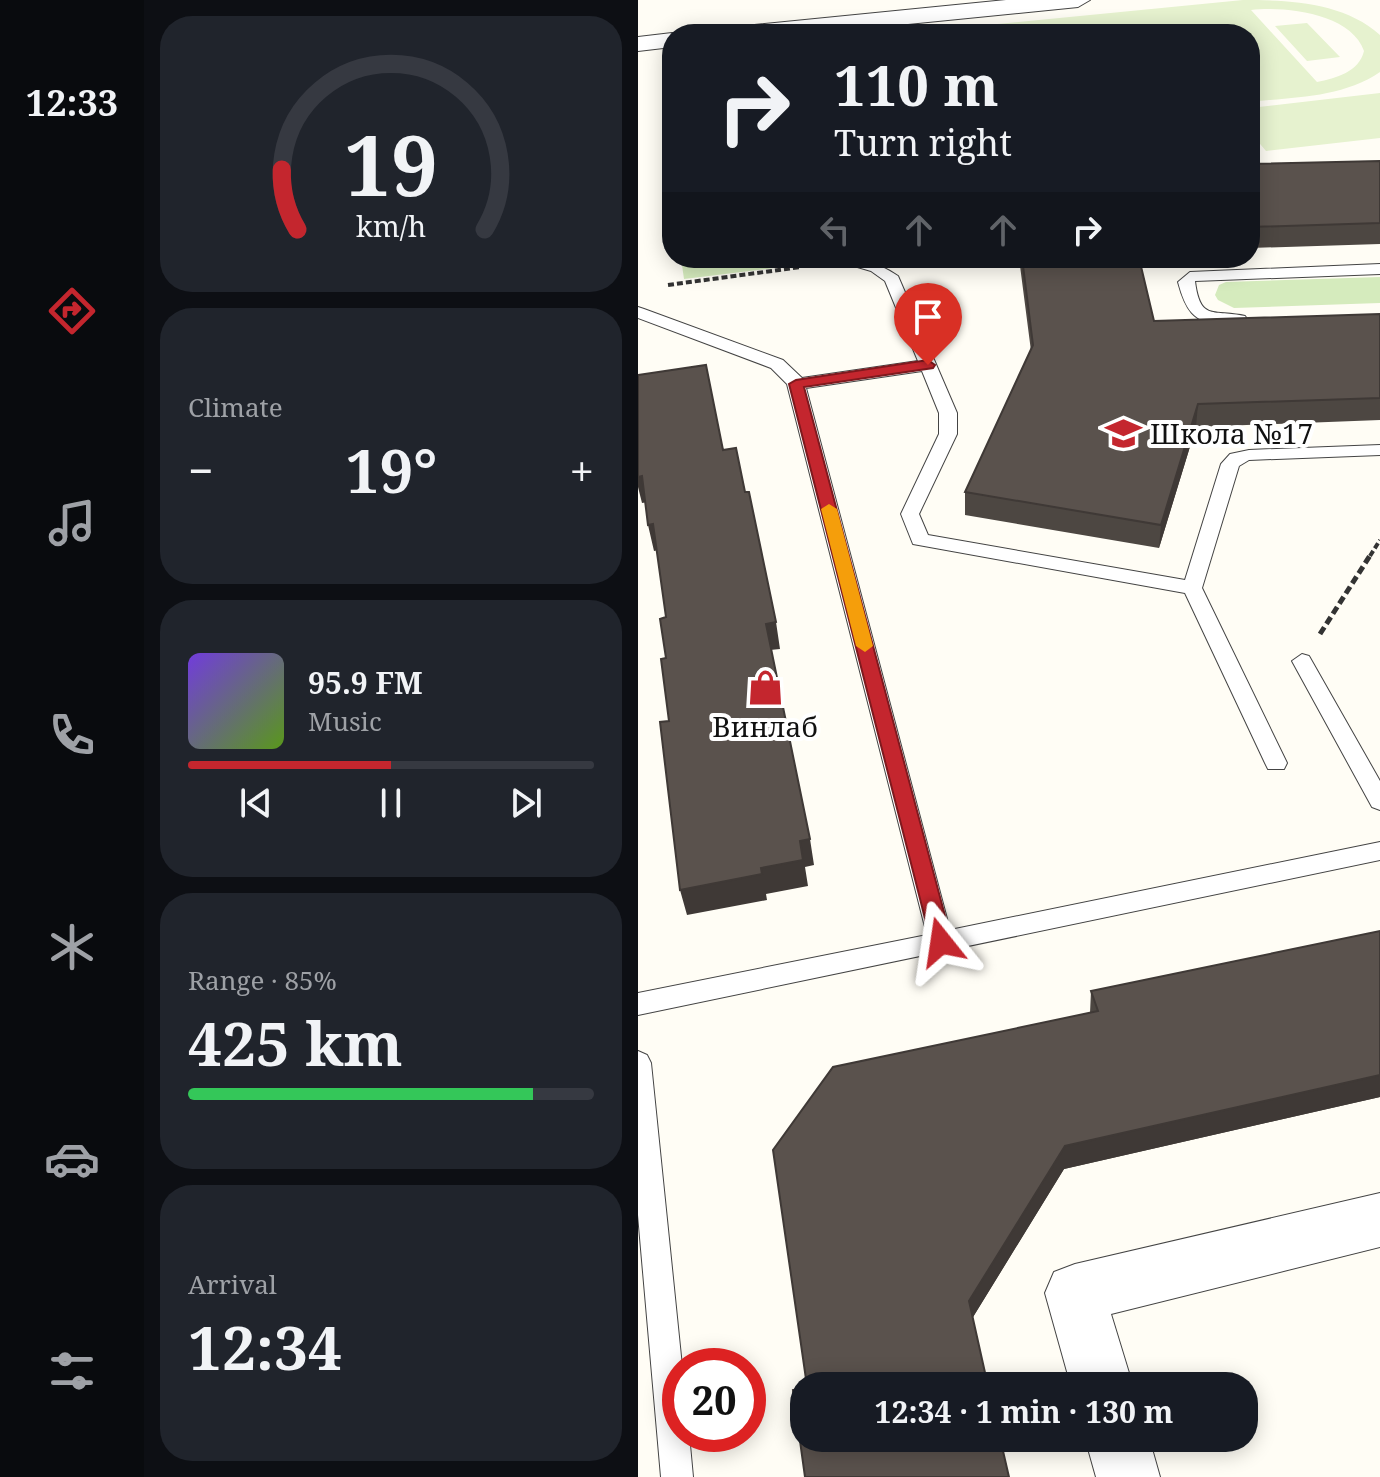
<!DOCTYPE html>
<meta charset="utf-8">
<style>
:root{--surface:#171b24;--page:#20242c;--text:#f1f3f6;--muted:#9ea1a6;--line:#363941;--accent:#c4262e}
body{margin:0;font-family:"Noto Serif",serif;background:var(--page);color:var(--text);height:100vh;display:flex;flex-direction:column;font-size:30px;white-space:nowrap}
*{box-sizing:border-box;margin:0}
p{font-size:26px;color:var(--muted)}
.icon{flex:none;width:44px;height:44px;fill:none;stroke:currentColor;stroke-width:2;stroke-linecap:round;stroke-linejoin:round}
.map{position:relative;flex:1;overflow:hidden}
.sheet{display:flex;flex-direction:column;gap:16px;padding:16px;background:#0d0f14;width:494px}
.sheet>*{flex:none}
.banner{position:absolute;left:24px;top:24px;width:598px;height:244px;border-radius:32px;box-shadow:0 4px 20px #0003;background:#171b24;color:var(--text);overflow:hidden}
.speed{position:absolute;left:24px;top:1348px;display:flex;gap:16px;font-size:40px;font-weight:700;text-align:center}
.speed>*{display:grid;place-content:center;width:104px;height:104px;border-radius:50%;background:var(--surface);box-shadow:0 4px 20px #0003;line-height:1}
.speed .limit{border:12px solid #d22;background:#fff;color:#111}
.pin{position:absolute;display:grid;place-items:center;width:68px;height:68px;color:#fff;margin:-82px -34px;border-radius:50% 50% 50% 0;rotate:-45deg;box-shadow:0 0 8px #0007}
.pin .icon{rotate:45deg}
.me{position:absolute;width:88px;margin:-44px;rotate:345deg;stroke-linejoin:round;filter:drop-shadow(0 0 6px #0008)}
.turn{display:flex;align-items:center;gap:28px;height:168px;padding:0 40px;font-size:36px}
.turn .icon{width:104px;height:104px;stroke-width:2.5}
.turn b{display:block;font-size:56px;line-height:68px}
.lanes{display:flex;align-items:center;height:76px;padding:0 40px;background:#0003;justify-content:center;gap:40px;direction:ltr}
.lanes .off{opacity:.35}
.big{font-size:60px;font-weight:700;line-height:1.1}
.sheet .card{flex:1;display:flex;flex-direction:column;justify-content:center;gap:12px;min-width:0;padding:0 28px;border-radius:32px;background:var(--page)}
.sheet .dial{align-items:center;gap:0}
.dial svg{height:208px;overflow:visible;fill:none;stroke:var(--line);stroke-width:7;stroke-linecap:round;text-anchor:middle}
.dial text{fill:var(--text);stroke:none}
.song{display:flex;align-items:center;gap:24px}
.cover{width:96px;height:96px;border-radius:12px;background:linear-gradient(135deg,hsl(260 70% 55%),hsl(90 70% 35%))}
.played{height:8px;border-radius:4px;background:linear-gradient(90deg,var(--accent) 50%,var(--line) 50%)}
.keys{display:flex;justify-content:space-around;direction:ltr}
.heat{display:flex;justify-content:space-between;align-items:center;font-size:44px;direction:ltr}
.charge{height:12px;border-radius:6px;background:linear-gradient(90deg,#34c759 85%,var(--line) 0)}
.trip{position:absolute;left:152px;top:1372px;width:468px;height:80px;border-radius:32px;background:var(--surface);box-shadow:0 4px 20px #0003;font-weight:700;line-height:80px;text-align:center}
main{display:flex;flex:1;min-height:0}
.tabs{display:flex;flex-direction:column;width:144px;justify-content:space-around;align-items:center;background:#090b0e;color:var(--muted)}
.tabs .icon{width:56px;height:56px}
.tabs .on{color:var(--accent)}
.tabs b{font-size:36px;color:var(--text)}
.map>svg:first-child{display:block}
</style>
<main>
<nav class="tabs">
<b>12:33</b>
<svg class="icon on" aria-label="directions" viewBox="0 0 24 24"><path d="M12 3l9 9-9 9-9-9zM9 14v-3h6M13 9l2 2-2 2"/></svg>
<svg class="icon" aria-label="music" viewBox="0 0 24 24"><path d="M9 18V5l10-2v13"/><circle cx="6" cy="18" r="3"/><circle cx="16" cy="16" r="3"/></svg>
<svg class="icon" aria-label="phone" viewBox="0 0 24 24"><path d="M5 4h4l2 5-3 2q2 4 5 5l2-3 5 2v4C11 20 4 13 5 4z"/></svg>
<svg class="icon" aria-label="climate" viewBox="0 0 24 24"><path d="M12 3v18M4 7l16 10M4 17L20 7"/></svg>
<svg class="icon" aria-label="car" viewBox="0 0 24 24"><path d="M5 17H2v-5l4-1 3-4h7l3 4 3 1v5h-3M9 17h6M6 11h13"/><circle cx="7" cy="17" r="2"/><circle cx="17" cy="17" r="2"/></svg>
<svg class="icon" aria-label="filters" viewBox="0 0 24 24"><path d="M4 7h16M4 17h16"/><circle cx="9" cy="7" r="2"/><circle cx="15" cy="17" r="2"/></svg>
</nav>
<section class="sheet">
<div class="card dial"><svg viewBox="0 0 100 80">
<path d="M14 69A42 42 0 1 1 86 69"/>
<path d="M14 69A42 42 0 0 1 8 46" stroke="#c4262e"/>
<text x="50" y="56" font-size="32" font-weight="700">19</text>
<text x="50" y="72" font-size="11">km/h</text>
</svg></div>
<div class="card"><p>Climate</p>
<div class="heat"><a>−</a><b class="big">19°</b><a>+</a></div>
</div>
<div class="card">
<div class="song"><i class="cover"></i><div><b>95.9 FM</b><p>Music</p></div></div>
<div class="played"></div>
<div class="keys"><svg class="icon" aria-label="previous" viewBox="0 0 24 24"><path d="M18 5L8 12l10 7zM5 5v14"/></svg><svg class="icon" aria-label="pause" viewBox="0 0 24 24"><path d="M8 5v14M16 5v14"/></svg><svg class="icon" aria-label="next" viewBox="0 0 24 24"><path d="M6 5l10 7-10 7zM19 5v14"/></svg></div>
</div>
<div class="card"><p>Range · 85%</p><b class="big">425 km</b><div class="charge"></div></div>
<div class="card"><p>Arrival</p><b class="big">12:34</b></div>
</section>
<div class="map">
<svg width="742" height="1477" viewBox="0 0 742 1477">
<rect width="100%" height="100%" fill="#fffdf5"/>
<!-- green -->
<path fill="#d5ebbd" d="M43,258H141L144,267L46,279Z
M742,277V303L596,308L580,300L577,295L581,285L588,282Z"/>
<!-- pitch -->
<path fill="#e6f2cf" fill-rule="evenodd" d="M605,0C650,0 706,2 742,35V72C704,98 656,97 612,102V34H258ZM613,10C646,6 713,13 726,51C721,72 698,78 679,82Z
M669,23L702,57L669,61L637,26Z
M742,93V138L628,151L612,132V108Z"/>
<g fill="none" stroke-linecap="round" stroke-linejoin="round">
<defs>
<path id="service" d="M189,258C216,258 237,260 260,276L319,413V434L281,514L290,535L547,580L583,464L592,454L611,450L742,445V455L611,460L601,466L564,588L649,763L646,769H630L627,763L547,593L275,544L263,514L301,434V413L284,371L168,388L312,930L742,842V860L0,1015V993L289,935L149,384L133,368L0,318V307L6,309L145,360L164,378L280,361L247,281L233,271Z
M742,264V274L557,281C562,322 576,309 607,316L609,319C602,325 594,324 584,324C555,324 547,308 540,282L552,272Z
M664,654L671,656L742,781V810L734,807L654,661Z
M0,1051L9,1055L13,1063L44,1366L42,1434H51L55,1477H23L0,1215Z"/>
<path id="minor" d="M368,0H452L440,7L170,34H85L97,27Z
M34,33L39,34H34V47L0,51V37Z
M742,1193V1247L473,1314L495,1386H433L407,1293L416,1272L437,1264Z
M447,1438H511L522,1477H458Z"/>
</defs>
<!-- service casing -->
<use href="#service" stroke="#444" stroke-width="2"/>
<!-- minor casing -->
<use href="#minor" stroke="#444" stroke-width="2"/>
<!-- path-far1 -->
<path stroke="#333" stroke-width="4" stroke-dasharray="6 3" stroke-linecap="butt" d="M30,285L163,267
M732,556L742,540"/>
<!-- path -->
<path stroke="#333" stroke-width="5" stroke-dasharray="8 4" stroke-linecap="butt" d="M682,634L733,554"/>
<!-- service -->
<use href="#service" fill="#fff" fill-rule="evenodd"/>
<!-- minor -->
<use href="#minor" fill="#fff" fill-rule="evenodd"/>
</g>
<!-- wall -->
<path fill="#4d4742" d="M742,161V244L612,248V164Z
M381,258H501L516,321L742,314V420L558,427L521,548L327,515V492L393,351Z
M742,931V1097L426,1169L335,1317L169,1386L452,1013L453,991Z"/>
<!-- shaded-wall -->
<path fill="#3f3936" d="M560,404L558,427L521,548L523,525Z
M4,476L10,502L4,503L0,487V477Z
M15,524L21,550L16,551L10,525Z
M138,622L142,649L132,650L128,624Z
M172,839L176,865L167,867L170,886L128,894L129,900L49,915L42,890L123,868L162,841Z
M742,1075V1097L426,1169L332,1322L331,1301L427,1146Z"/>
<!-- building -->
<path fill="#5a524d" stroke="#3f3936" stroke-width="2" d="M742,161V223L612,227V164Z
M384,258H501L516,321L742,314V398L560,404L523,525L327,492L395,345Z
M68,365L85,450L98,448L107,492H111L138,622L128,624L172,839L162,841L165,860L123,868L124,874L42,890L22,722L31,721L23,659L28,658L22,619L28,617L15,524L10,525L4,476L0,477V375Z
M742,931V1075L427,1146L331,1301L350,1386H169L135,1150L195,1067L460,1011L453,991Z
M166,1388V1438H362L371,1477H167L155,1390Z"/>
<!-- route -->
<path fill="#c4262e" stroke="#7f191e" stroke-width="2" d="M290,360L297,365L295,368L166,387L314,942L303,950L293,942L151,384L158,380Z"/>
<!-- slow -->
<path fill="#f59e0b" d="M191,504L199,509L235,646L227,652L218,646L183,509Z"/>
<!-- icons -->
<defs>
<symbol id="school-bare" viewBox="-9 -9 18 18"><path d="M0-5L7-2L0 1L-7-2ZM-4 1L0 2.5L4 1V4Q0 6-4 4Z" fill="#c4262e" stroke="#fff" stroke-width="2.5" paint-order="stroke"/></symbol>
<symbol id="shop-bare" viewBox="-9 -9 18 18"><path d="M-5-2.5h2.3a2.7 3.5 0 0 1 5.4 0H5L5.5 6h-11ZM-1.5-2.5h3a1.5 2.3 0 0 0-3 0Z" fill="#c4262e" stroke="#fff" stroke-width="2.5" paint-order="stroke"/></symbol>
</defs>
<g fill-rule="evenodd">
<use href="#school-bare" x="460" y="408" width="51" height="51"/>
<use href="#shop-bare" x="102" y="662" width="51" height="51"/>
</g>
<g text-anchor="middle" stroke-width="8" stroke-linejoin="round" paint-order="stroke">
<!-- poi labels -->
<g font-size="28" fill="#111" stroke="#fff" text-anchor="start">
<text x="512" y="444">Школа №17</text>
<text x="127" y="737" text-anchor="middle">Винлаб</text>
</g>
</g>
</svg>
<div class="speed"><div class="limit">20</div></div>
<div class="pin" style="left:290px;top:365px;background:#d93025"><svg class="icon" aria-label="arrive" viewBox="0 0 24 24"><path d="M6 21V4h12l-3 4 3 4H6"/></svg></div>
<svg class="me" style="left:303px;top:942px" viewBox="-20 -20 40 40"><path d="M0-17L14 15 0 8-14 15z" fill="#c4262e" stroke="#fff" stroke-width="4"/></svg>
<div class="trip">12:34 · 1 min · 130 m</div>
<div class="banner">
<div class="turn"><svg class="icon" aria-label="right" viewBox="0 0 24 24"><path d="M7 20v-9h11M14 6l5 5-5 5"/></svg><div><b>110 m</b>Turn right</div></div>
<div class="lanes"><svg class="icon off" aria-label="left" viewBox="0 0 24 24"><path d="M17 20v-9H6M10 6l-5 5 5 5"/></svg><svg class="icon off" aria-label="ahead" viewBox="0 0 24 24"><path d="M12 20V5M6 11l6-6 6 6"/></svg><svg class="icon off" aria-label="ahead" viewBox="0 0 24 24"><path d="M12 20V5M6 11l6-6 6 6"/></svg><svg class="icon" aria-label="right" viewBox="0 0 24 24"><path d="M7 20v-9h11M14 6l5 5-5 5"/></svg></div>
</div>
</div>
</main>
